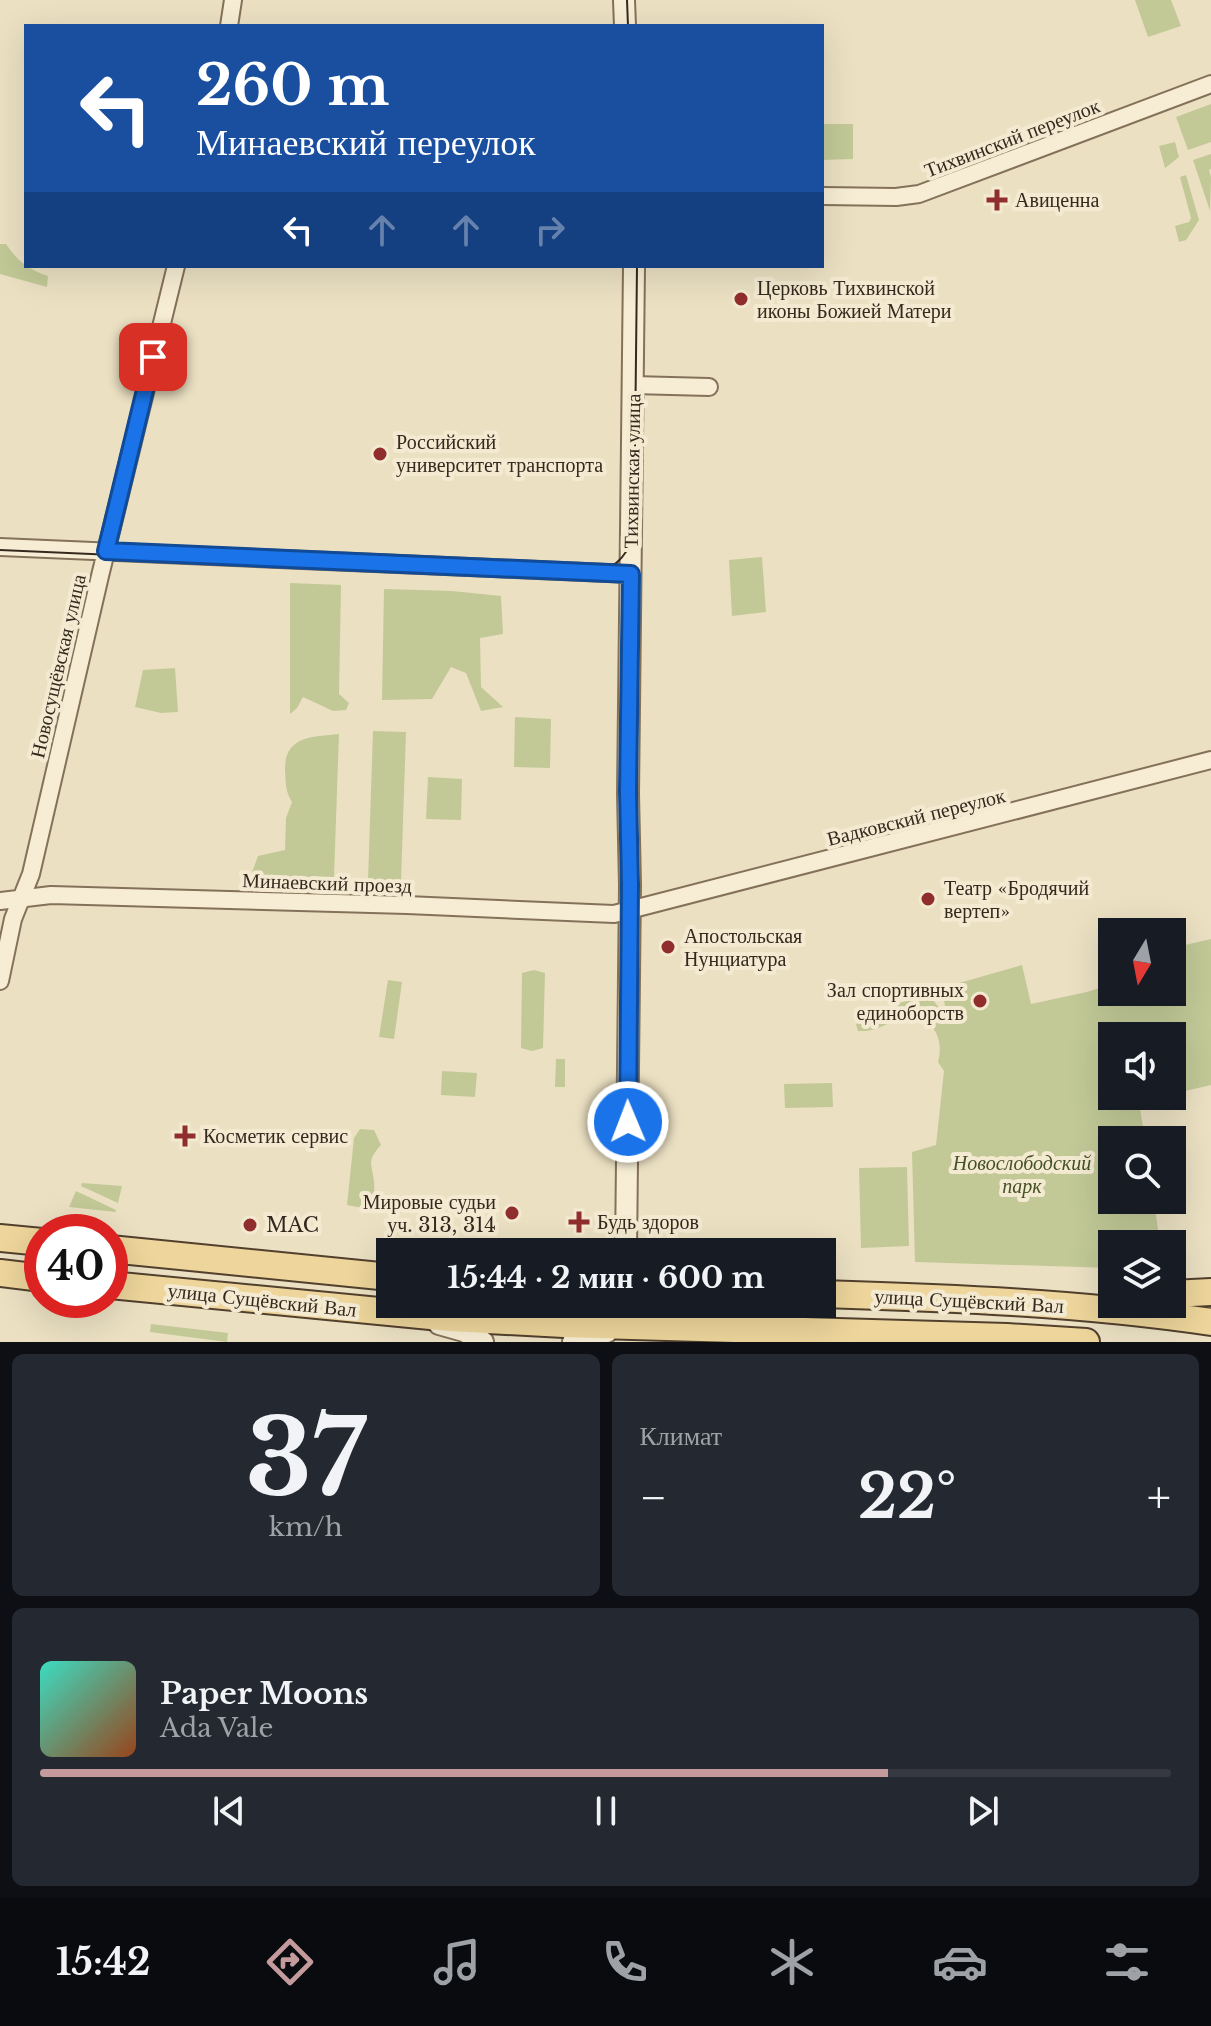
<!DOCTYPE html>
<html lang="ru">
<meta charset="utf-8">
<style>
:root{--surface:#171b24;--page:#242831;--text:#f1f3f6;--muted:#9ea1a6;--line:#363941;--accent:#c59a9c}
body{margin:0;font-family:"Libre Baskerville",serif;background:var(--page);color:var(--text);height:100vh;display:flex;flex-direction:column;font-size:30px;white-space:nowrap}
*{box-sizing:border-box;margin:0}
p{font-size:26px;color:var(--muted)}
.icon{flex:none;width:44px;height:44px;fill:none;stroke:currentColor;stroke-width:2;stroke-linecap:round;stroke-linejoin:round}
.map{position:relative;height:1342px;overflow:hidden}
.panel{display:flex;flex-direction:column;gap:12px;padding:12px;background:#0d0f14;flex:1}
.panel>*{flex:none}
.top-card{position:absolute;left:24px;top:24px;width:800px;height:244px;border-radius:0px;box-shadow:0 8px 32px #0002;background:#1a4fa0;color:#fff;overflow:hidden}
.needle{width:52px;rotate:190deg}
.controls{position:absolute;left:1098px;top:918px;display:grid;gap:16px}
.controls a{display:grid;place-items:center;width:88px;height:88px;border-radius:0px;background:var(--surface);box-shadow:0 8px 32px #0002;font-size:40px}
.speed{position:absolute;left:24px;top:1214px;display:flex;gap:16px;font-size:40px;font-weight:700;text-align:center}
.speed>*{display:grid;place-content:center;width:104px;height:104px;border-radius:50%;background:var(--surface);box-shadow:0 8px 32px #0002;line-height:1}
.speed .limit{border:12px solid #d22;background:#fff;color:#111}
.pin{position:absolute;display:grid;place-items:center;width:68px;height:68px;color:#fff;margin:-34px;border-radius:16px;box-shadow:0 4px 12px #0006}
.me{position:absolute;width:88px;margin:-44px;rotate:359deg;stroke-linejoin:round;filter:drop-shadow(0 0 6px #0008)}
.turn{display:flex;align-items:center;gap:28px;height:168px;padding:0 40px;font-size:36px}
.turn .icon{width:104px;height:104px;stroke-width:2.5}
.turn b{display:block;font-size:56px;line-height:68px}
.lanes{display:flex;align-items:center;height:76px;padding:0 40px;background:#0003;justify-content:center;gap:40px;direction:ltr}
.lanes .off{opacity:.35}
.big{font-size:60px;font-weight:700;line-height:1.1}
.panel .widget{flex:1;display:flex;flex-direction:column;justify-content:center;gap:12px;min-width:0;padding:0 28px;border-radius:12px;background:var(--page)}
.panel .dial{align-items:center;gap:0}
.dial b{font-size:104px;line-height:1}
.song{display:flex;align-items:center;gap:24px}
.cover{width:96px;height:96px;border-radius:12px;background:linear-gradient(135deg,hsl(170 70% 55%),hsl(20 70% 35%))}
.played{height:8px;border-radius:4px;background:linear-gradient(90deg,var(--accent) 75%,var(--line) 75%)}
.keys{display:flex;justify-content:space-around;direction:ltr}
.heat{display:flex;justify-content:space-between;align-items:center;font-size:44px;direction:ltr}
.panel .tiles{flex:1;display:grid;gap:12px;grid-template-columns:1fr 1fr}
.widget:last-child{grid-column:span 2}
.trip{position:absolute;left:376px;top:1238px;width:460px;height:80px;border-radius:0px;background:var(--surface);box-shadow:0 8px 32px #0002;font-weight:700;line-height:80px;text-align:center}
.menu{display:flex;height:128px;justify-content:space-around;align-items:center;background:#090b0e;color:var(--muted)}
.menu .icon{width:56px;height:56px}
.menu .active{color:var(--accent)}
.menu b{font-size:36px;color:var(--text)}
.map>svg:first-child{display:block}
</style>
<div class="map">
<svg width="1211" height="1342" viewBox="0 0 1211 1342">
<rect width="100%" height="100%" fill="#ebe0c2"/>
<!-- green -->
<path fill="#c2c997" d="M1135,0H1171L1181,26L1148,37Z
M1211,104V142L1188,150L1176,117Z
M822,124H853V159L822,160Z
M1175,142L1179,157L1165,168L1159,146Z
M1211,154V169L1209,170L1211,177L1210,211L1193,160Z
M1186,175L1199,220L1186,240L1179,242L1175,226L1189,222L1191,218L1180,177Z
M0,244H6C18,262 28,269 48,276L47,287L0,274Z
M762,557L766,612L732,616L729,560Z
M290,583L341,585L339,694L349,703L346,710L333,711L303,697L297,708L290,714Z
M384,589L452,591L501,596L503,634L480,638L481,687L503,707L481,711L466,673L451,667L432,699L382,700Z
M175,668L178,712L161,713L135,707L143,670Z
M515,717L551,719L550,768L514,767Z
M373,731L406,732L401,882L368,881Z
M339,734L334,877L328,884L261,887L250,878L258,856L285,850L286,818L292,802C285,791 286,783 285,771C284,736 311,737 339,734Z
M428,777L462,779L461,820L426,819Z
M1211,939V1085L1172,1094V1036H1112V1096H1163L1139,1102L1145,1140H1112V1200H1154L1160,1244H1112V1268L915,1262L912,1152L936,1145L944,1071L938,1062C945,1036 931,1013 901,1020C883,1023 879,1032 858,1031L856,1024L875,1018L888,1006L929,995L947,1018L943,994L945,987L1022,965L1031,1004L1087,992L1112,984V992H1172V948Z
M534,970L545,973L543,1048L532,1051L521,1048L522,973Z
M388,980L402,982L394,1039L379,1037Z
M556,1059H565V1087H555Z
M442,1071L477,1073L475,1097L441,1095Z
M832,1083L833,1107L785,1108L784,1084Z
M360,1129L374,1130L381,1145C366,1162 372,1162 374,1182C375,1191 373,1201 373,1210L347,1205L354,1138Z
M907,1167L909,1246L861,1248L859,1168Z
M82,1183L122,1186L118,1203L81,1186Z
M76,1191L116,1210V1212L69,1207Z
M151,1324L228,1333L227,1342L150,1332Z"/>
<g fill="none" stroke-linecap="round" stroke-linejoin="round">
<defs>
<path id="minor" d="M229,26L233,0
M822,196L896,197L919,194L1211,84
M633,385L709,387
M0,547L631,574
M0,901L51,895L407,905L614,914L1211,760
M0,981L13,919L31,874L100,576L176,266"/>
<path id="tertiary" d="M624,0L625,26
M626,1252L630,885L628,794L634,266
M439,1324L464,1331L483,1342
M573,1342L607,1332"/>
<path id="primary" d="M0,1238L42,1242
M110,1249L390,1277
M0,1273L42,1278
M110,1285L451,1318L564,1324L1007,1337L1086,1342
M822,1294C952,1298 1082,1303 1211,1322
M1172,1294L1211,1292"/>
</defs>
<!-- minor casing -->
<use href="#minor" stroke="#84715a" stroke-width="20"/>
<!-- tertiary casing -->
<use href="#tertiary" stroke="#84715a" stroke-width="24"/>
<!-- primary casing -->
<use href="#primary" stroke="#52402e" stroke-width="30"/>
<!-- minor -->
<use href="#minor" stroke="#f7edd4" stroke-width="16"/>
<!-- tertiary -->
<use href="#tertiary" stroke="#f7edd4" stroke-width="20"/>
<!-- primary -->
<use href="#primary" stroke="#edd59b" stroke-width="26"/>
<!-- tram -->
<path stroke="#35291e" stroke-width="2" d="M627,0L628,26
M0,550L588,576C613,570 625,559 634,536L637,266"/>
</g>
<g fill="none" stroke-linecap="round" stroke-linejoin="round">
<defs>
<path id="route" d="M153,357L106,551L631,574L628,791L630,885L628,1122"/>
</defs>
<!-- route casing -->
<use href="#route" stroke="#114b97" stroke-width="20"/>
<!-- route -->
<use href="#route" stroke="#1a73e8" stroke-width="14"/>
</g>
<!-- markers -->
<g fill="#902e2d" stroke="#f3ead1" stroke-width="3">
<path d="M993 188h8v8h8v8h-8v8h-8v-8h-8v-8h8z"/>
<circle cx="741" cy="299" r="8"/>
<circle cx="380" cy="454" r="8"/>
<circle cx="928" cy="899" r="8"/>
<circle cx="668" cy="947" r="8"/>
<circle cx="980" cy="1001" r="8"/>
<path d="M181 1124h8v8h8v8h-8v8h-8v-8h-8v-8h8z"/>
<circle cx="512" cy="1213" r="8"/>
<path d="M575 1210h8v8h8v8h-8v8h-8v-8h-8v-8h8z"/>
<circle cx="250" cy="1225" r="8"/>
</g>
<g text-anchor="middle" stroke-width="8" stroke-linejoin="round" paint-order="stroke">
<!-- street labels -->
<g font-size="20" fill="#35291e" stroke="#f3ead1">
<text transform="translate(1012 138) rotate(-21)" y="7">Тихвинский переулок</text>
<text transform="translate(632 471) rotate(-89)" y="7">Тихвинская улица</text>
<text transform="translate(58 666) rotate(-77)" y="7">Новосущёвская улица</text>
<text transform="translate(916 817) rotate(-14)" y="7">Вадковский переулок</text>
<text transform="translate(327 883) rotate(2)" y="7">Минаевский проезд</text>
<text transform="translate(262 1300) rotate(6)" y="7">улица Сущёвский Вал</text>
<text transform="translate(969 1301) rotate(3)" y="7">улица Сущёвский Вал</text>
</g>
<!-- poi labels -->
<g font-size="20" fill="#35291e" stroke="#f3ead1" text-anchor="start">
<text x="1015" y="207">Авиценна</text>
<text x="757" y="295">Церковь Тихвинской<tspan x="757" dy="23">иконы Божией Матери</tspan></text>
<text x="396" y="449">Российский<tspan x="396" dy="23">университет транспорта</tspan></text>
<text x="944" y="895">Театр «Бродячий<tspan x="944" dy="23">вертеп»</tspan></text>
<text x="684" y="943">Апостольская<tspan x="684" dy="23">Нунциатура</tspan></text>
<text x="964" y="997" text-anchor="end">Зал спортивных<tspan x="964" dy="23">единоборств</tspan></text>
<text x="203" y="1143">Косметик сервис</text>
<text x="496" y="1209" text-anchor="end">Мировые судьи<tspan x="496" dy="23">уч. 313, 314</tspan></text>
<text x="597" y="1229">Будь здоров</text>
<text x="266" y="1232">MAC</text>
</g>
<!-- park labels -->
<g font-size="20" font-style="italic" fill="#445025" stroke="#f3ead1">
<text x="1022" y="1170">Новослободский<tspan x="1022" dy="23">парк</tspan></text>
</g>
</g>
</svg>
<div class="controls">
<a><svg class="needle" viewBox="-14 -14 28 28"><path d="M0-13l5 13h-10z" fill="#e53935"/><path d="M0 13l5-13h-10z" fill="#9ea1a6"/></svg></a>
<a><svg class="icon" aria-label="sound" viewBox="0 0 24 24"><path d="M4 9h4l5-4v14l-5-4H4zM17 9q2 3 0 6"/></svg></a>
<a><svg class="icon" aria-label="search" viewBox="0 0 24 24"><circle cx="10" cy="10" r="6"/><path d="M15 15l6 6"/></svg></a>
<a><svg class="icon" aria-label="layers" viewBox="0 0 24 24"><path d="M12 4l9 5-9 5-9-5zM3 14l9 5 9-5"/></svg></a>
</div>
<div class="speed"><div class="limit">40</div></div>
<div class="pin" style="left:153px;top:357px;background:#d93025"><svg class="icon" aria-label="arrive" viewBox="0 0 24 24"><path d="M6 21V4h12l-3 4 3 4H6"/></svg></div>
<svg class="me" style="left:628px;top:1122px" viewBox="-20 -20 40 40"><circle r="17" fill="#1a73e8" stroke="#fff" stroke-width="3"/><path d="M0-11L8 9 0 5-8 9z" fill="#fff"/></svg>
<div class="trip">15:44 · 2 мин · 600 m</div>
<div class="top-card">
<div class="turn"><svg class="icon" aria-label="left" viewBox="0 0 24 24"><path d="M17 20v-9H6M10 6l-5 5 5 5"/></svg><div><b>260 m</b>Минаевский переулок</div></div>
<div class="lanes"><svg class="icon" aria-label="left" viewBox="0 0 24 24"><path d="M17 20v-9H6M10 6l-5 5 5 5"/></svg><svg class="icon off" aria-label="ahead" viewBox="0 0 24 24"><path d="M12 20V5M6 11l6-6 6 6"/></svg><svg class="icon off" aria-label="ahead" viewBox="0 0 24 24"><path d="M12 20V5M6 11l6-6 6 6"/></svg><svg class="icon off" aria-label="right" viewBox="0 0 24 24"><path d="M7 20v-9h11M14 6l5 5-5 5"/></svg></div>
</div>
</div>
<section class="panel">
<div class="tiles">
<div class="widget dial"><b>37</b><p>km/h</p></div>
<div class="widget"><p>Климат</p>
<div class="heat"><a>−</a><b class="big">22°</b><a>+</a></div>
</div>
<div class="widget">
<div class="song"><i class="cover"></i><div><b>Paper Moons</b><p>Ada Vale</p></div></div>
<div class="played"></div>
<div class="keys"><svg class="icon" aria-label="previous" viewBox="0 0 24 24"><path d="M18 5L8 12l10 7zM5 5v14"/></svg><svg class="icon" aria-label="pause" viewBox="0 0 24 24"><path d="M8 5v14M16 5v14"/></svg><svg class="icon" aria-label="next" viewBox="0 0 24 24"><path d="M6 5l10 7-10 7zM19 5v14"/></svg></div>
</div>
</div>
</section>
<nav class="menu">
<b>15:42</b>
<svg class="icon active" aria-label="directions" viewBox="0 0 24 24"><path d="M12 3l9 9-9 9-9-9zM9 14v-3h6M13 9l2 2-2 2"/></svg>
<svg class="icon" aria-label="music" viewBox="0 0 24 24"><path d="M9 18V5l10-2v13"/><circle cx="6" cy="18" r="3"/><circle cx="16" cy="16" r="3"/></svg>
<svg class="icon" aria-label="phone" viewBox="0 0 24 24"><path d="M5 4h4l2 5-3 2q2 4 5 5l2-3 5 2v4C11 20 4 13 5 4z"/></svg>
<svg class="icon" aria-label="climate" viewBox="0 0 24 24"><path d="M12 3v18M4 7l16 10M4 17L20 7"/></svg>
<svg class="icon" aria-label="car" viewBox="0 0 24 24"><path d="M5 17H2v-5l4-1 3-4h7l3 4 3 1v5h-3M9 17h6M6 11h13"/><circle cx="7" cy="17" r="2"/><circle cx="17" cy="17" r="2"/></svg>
<svg class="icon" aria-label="filters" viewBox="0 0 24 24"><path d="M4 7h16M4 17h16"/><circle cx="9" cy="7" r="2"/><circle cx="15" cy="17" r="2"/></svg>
</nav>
